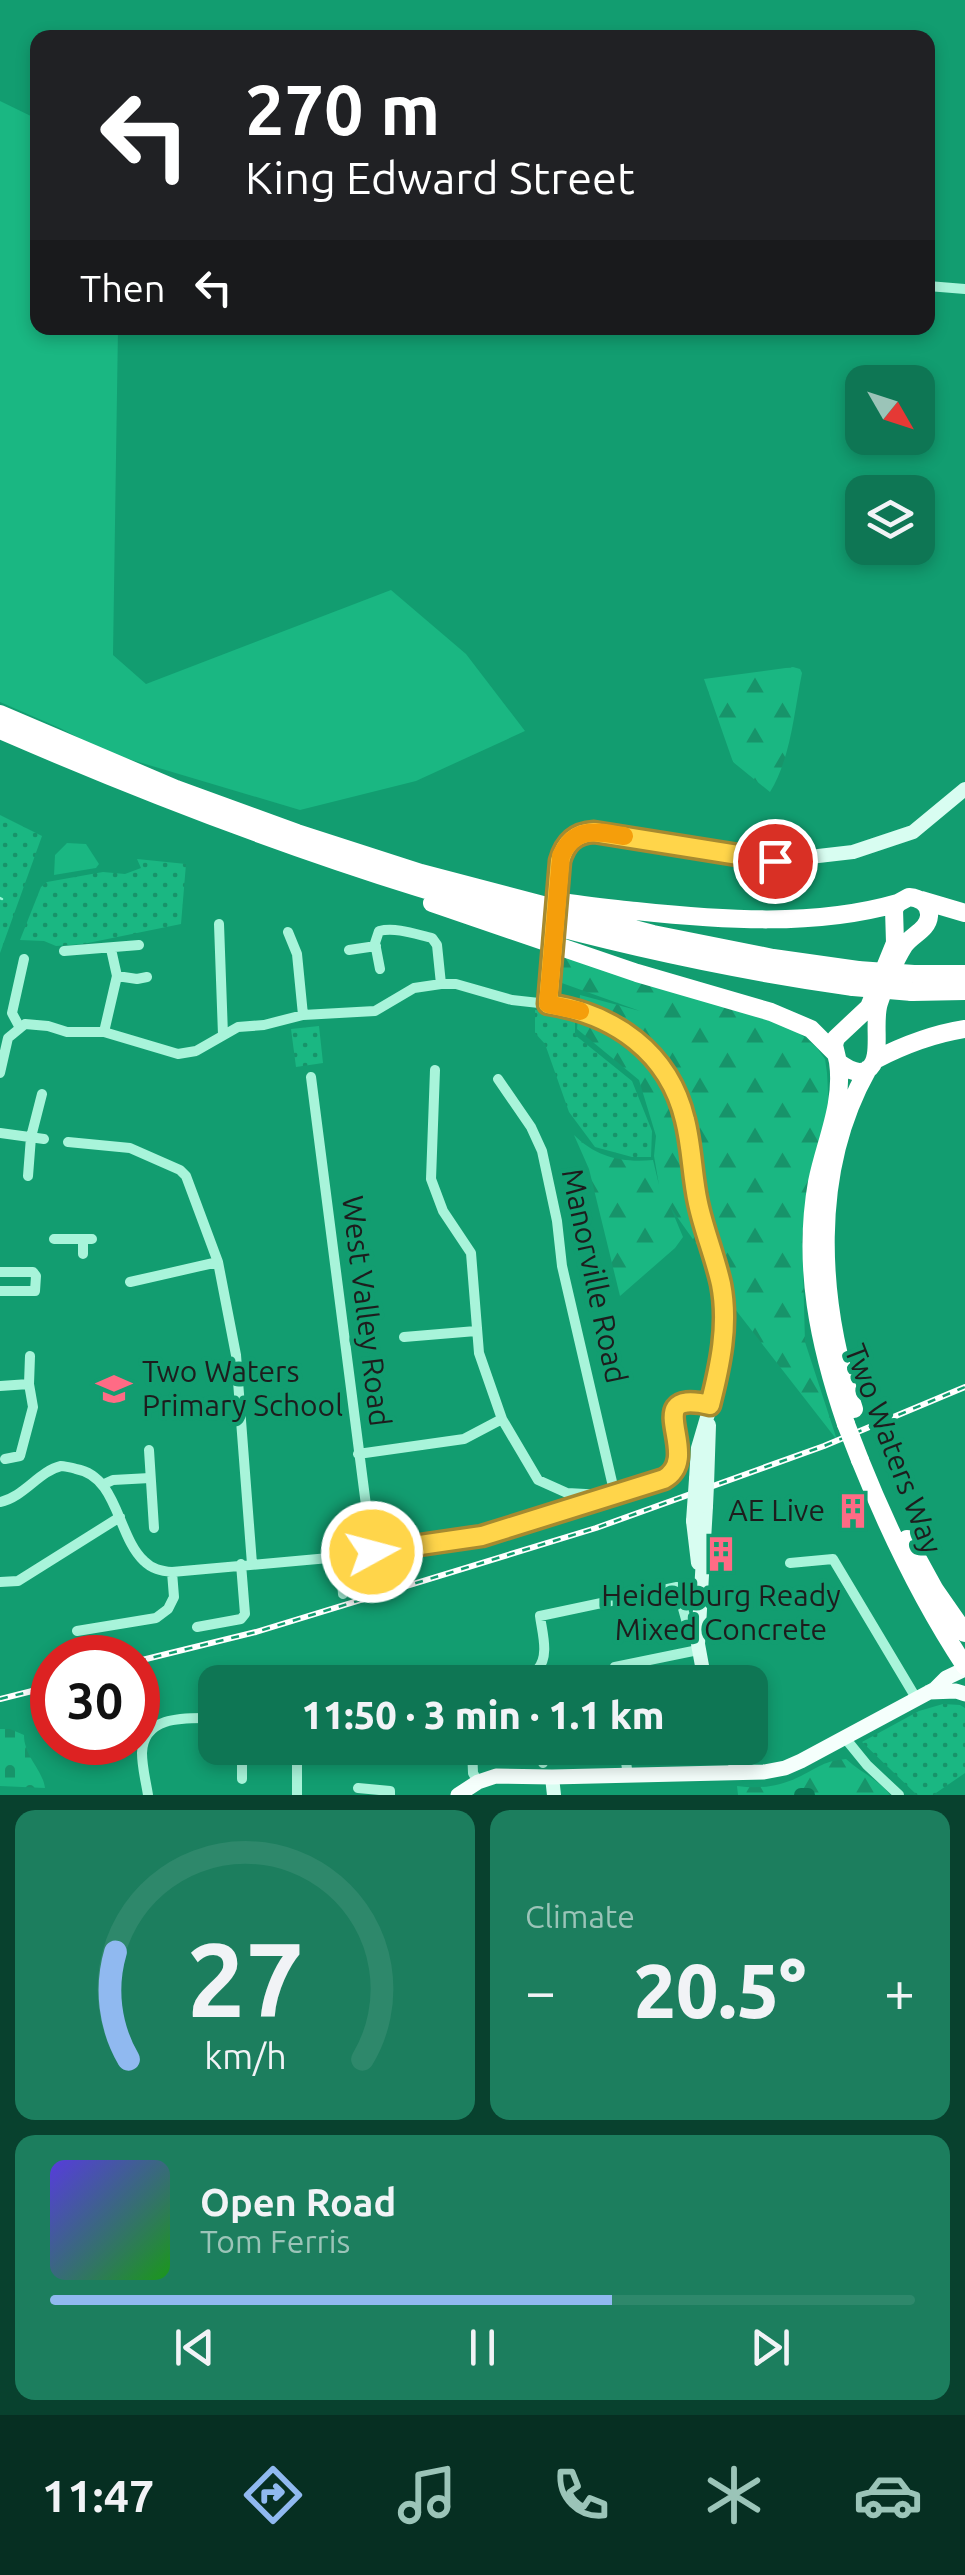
<!DOCTYPE html>
<meta charset="utf-8">
<style>
:root{--surface:#0e7654;--page:#1c7e5e;--text:#f1f3f6;--muted:#9bc4b8;--line:#2e886b;--accent:#90b9f0}
body{margin:0;font-family:Ubuntu,sans-serif;background:var(--page);color:var(--text);height:100vh;display:flex;flex-direction:column;font-size:38px;white-space:nowrap}
*{box-sizing:border-box;margin:0}
p{font-size:32px;color:var(--muted)}
.icon{flex:none;width:55px;height:55px;fill:none;stroke:currentColor;stroke-width:2;stroke-linecap:round;stroke-linejoin:round}
.map{position:relative;height:1795px;overflow:hidden}
.sheet{display:flex;flex-direction:column;gap:15px;padding:15px;background:#08412e;flex:1}
.sheet>*{flex:none}
.banner{position:absolute;left:30px;top:30px;width:905px;height:305px;border-radius:20px;box-shadow:0 5px 15px #0003;background:#202124;color:#fff;overflow:hidden}
.needle{width:65px;rotate:129deg}
.fabs{position:absolute;left:845px;top:365px;display:grid;gap:20px}
.fabs a{display:grid;place-items:center;width:90px;height:90px;border-radius:20px;background:var(--surface);box-shadow:0 5px 15px #0003;font-size:50px}
.speed{position:absolute;left:30px;top:1635px;display:flex;gap:20px;font-size:50px;font-weight:700;text-align:center}
.speed>*{display:grid;place-content:center;width:130px;height:130px;border-radius:50%;background:var(--surface);box-shadow:0 5px 15px #0003;line-height:1}
.speed .limit{border:15px solid #d22;background:#fff;color:#111}
.pin{position:absolute;display:grid;place-items:center;width:85px;height:85px;color:#fff;margin:-42px;border:5px solid #fff;border-radius:50%;box-shadow:0 2px 10px #0007}
.me{position:absolute;width:110px;margin:-55px;rotate:83deg;stroke-linejoin:round;filter:drop-shadow(0 0 8px #0008)}
.turn{display:flex;align-items:center;gap:35px;height:210px;padding:0 50px;font-size:45px}
.turn .icon{width:130px;height:130px;stroke-width:2.5}
.turn b{display:block;font-size:70px;line-height:85px}
.then{display:flex;align-items:center;height:95px;padding:0 50px;background:#0003;gap:20px;font-size:38px}
.big{font-size:75px;font-weight:800;line-height:1.1}
.sheet .widget{flex:1;display:flex;flex-direction:column;justify-content:center;gap:15px;min-width:0;padding:0 35px;border-radius:20px;background:var(--page)}
.sheet .dial{align-items:center;gap:0}
.dial svg{height:260px;overflow:visible;fill:none;stroke:var(--line);stroke-width:7;stroke-linecap:round;text-anchor:middle}
.dial text{fill:var(--text);stroke:none}
.song{display:flex;align-items:center;gap:30px}
.cover{width:120px;height:120px;border-radius:15px;background:linear-gradient(135deg,hsl(250 70% 55%),hsl(120 70% 35%))}
.played{height:10px;border-radius:5px;background:linear-gradient(90deg,var(--accent) 65%,var(--line) 65%)}
.keys{display:flex;justify-content:space-around;direction:ltr}
.heat{display:flex;justify-content:space-between;align-items:center;font-size:55px;direction:ltr}
.sheet .tiles{flex:1;display:grid;gap:15px;grid-template-columns:1fr 1fr}
.widget:last-child{grid-column:span 2}
.trip{position:absolute;left:198px;top:1665px;width:570px;height:100px;border-radius:20px;background:var(--surface);box-shadow:0 5px 15px #0003;font-weight:800;line-height:100px;text-align:center}
.dock{display:flex;height:160px;justify-content:space-around;align-items:center;background:#062f22;color:var(--muted)}
.dock .icon{width:70px;height:70px}
.dock .on{color:var(--accent)}
.dock b{font-size:45px;color:var(--text)}
.map>svg:first-child{display:block}
</style>
<div class="map">
<svg width="965" height="1795" viewBox="0 0 965 1795">
<defs>
<pattern id="grass-dots" width="8" height="8" patternUnits="userSpaceOnUse" patternTransform="scale(2.5)"><rect width="8" height="8" fill="#1ab782"/><path d="M2 2h.1M6 6h.1" fill="none" stroke="#17946a" stroke-width="1.8" stroke-linecap="round"/></pattern>
<pattern id="forest-firs" width="22" height="20" patternUnits="userSpaceOnUse" patternTransform="scale(2.5)"><rect width="22" height="20" fill="#1ab782"/><path d="M5 1l3.5 6h-7zM16 11l3.5 6h-7z" fill="#17946a"/></pattern>
<pattern id="cemetery-stones" width="16" height="16" patternUnits="userSpaceOnUse" patternTransform="scale(2.5)"><rect width="16" height="16" fill="#1ab782"/><path d="M2 7V4a2 2 0 0 1 4 0v3zM10 15v-3a2 2 0 0 1 4 0v3z" fill="#17946a"/></pattern>
</defs>
<rect width="100%" height="100%" fill="#129d70"/>
<!-- grass -->
<path fill="url(#grass-dots)" d="M0,815L42,836L0,953Z
M137,859L186,864L181,924L83,944L56,946L44,941L20,940L41,887L47,882L103,872L125,874L141,868Z
M535,1010L558,1012L575,1019V1035L632,1081L652,1131L651,1157H632L595,1147L569,1112L545,1044L535,1033Z
M319,1026L323,1063L296,1067L291,1029Z
M943,1704L960,1705L965,1708V1773L933,1795H917L862,1742L919,1711Z"/>
<!-- forest -->
<path fill="url(#forest-firs)" d="M793,667L800,669L802,673C794,712 791,758 770,792L733,762L704,679Z
M557,955L777,1023L799,1033L817,1048L825,1059L827,1073L829,1111L820,1140L802,1234L805,1342L837,1440L728,1300C719,1269 688,1235 670,1206L683,1237L675,1248L620,1296L589,1169L574,1135C596,1157 622,1163 653,1160L659,1185L654,1156L656,1136L639,1080L577,1029L580,995L640,1011L559,982L556,979Z
M846,1759C860,1772 878,1779 890,1795H738L737,1786C760,1789 779,1787 801,1776C819,1767 824,1761 846,1759Z"/>
<!-- cemetery -->
<path fill="url(#cemetery-stones)" d="M0,1729H10L24,1735C24,1757 42,1768 45,1788L0,1786Z"/>
<!-- park -->
<path fill="#1ab782" d="M0,101L37,119L38,328H118L113,655L146,684L391,590L466,654L525,731L416,781L300,810L105,752L62,729L0,702Z
M67,843L86,844L99,864L96,868L54,875L55,855Z"/>
<g fill="none" stroke-linecap="round" stroke-linejoin="round">
<!-- stream -->
<path stroke="#9af7d6" stroke-width="2.5" d="M0,898L2,899"/>
<!-- river -->
<path stroke="#0b7956" stroke-width="14" d="M801,1795H808"/>
<!-- street -->
<path stroke="#a8f4da" stroke-width="10" d="M928,286L965,289
M219,924L223,1035
M288,932L297,954L303,1015
M349,950L376,946
M64,951L139,945
M380,969L375,943L379,931C396,927 415,934 432,938L437,945L441,984
M117,976L137,979L147,977
M20,1028L12,1013L24,959
M104,1032L117,976L111,949
M435,1070L431,1179L443,1211L471,1253L479,1353L502,1419L538,1480L567,1493L604,1495
M0,1073L8,1038L25,1024L48,1026L67,1032H104L178,1054L196,1051L238,1027L264,1025L303,1015L375,1011L414,988L441,984H456L512,1000L548,1004
M311,1077L372,1552
M498,1079L531,1127L542,1151L557,1221L562,1266L615,1495
M0,1133L44,1139
M68,1142L130,1148L180,1170L186,1176L218,1262L236,1355L252,1564
M28,1176L31,1137L42,1094
M54,1239H92
M83,1254V1239
M0,1272H33L36,1276L35,1291H0
M130,1282L218,1262
M404,1337L476,1331
M29,1384L30,1356
M0,1386L29,1384L33,1407L20,1456L5,1459
M149,1450L154,1528
M358,1454L464,1439L502,1419
M102,1485L113,1480L150,1478
M0,1502C24,1497 39,1471 61,1466C62,1466 75,1468 76,1469C118,1476 117,1536 144,1561C152,1569 161,1571 172,1572L340,1557L482,1536L664,1479C705,1456 635,1388 710,1405
M340,1557L343,1594
M790,1563L833,1559L916,1698
M0,1582L18,1581L120,1517
M197,1627L241,1619L245,1614L241,1564
M77,1631L156,1618L168,1609L174,1597L172,1572
M468,1682L537,1670
M538,1682L537,1670C550,1657 542,1632 540,1616L677,1587L687,1623L699,1629
M617,1682L615,1667L698,1650
M845,1738L867,1765L899,1795
M242,1748V1779
M472,1748L473,1773L478,1782
M542,1748L543,1763
M624,1748L628,1776
M358,1788L390,1791V1795
M148,1795C146,1782 142,1767 142,1753C143,1714 188,1718 215,1718
M297,1795V1748"/>
<!-- secondary -->
<path stroke="#d8fdf1" stroke-width="14" d="M559,874C561,847 572,832 600,832L775,861L853,852L913,832L965,789
M552,957L548,1004L598,1017L635,1039L663,1068L682,1109L698,1204L723,1297L722,1352L708,1414L698,1448L696,1479
M707,1485L709,1425
M693,1521L698,1563
M705,1682L698,1644L706,1506
M728,1748L739,1772
M552,1777L554,1795"/>
<!-- primary -->
<path stroke="#f5fffc" stroke-width="15" d="M929,1692L956,1691L965,1694
M458,1795L478,1782L496,1776L552,1777L764,1772L785,1768L801,1761L935,1689L946,1678L965,1669"/>
<!-- highway -->
<path stroke="#fff" stroke-width="18" d="M0,714L176,789L297,833L421,873L653,934L773,958L858,970
M0,730C272,848 558,946 853,987
M909,897C920,898 930,904 929,916C928,930 911,935 904,946C894,962 885,985 879,1003C872,1024 884,1060 867,1070C857,1076 846,1068 838,1062L834,1045L836,1038L869,1007L895,943L894,909L898,903Z
M921,900L965,913
M559,901C584,906 610,908 636,911C721,920 815,927 898,903
M432,903L637,973L771,1012L811,1029L836,1054
M914,974H965
M912,992L965,991
M875,1060C904,1045 933,1034 965,1029
M838,1062C844,1104 825,1142 817,1182C802,1266 819,1345 846,1424
M854,1409C818,1300 810,1172 868,1069
M860,1460C889,1532 922,1601 965,1666
M907,1539L935,1590L965,1633"/>
<defs>
<path id="rail" d="M138,1661L256,1632L596,1528L824,1446L965,1387
M0,1699L52,1686"/>
</defs>
<!-- rail casing -->
<use href="#rail" stroke="#fff" stroke-width="6"/>
<!-- rail -->
<use href="#rail" stroke="#129d70" stroke-width="2.5" stroke-dasharray="8" stroke-linecap="butt"/>
<!-- secondary-bridge -->
<path stroke="#d8fdf1" stroke-width="14" d="M552,957L559,874
M706,1506L707,1485
M693,1521L696,1479"/>
<!-- highway-bridge -->
<path stroke="#fff" stroke-width="18" d="M858,970L914,974
M853,987L912,992
M846,1424L860,1460"/>
</g>
<g fill="none" stroke-linecap="round" stroke-linejoin="round">
<defs>
<path id="route" d="M372,1552L482,1536L664,1479C705,1456 636,1388 710,1405C720,1366 729,1325 721,1284C715,1257 704,1231 698,1203C692,1176 692,1147 685,1120C669,1052 614,1014 548,1004L560,861C565,843 575,833 594,832L775,861"/>
</defs>
<!-- route casing -->
<use href="#route" stroke="#a68a30" stroke-width="25"/>
<!-- route -->
<use href="#route" stroke="#ffd54a" stroke-width="18"/>
<!-- slow -->
<path stroke="#f59e0b" stroke-width="18" d="M580,1011L548,1004L561,856C575,825 597,832 624,836"/>
</g>
<!-- icons -->
<defs>
<symbol id="school-bare" viewBox="-9 -9 18 18"><path d="M0-5L7-2L0 1L-7-2ZM-4 1L0 2.5L4 1V4Q0 6-4 4Z" fill="#ff6b85" stroke="#129d70" stroke-width="2.5" paint-order="stroke"/></symbol>
<symbol id="building-bare" viewBox="-9 -9 18 18"><path d="M-4-6H4V6H1V3H-1V6H-4ZM-2.5-4.3h1.7v1.8h-1.7ZM.8-4.3h1.7v1.8H.8ZM-2.5-1h1.7V.8h-1.7ZM.8-1h1.7V.8H.8Z" fill="#ff6b85" stroke="#129d70" stroke-width="2.5" paint-order="stroke"/></symbol>
</defs>
<g fill-rule="evenodd">
<use href="#school-bare" x="89" y="1364" width="50" height="50"/>
<use href="#building-bare" x="828" y="1486" width="50" height="50"/>
<use href="#building-bare" x="696" y="1529" width="50" height="50"/>
</g>
<g text-anchor="middle" stroke-width="9" stroke-linejoin="round" paint-order="stroke">
<!-- street labels -->
<g font-size="30" fill="#1d1d1d" stroke="#129d70">
<text transform="translate(594 1276) rotate(78)" y="10">Manorville Road</text>
<text transform="translate(366 1311) rotate(83)" y="10">West Valley Road</text>
<text transform="translate(893 1449) rotate(69)" y="10">Two Waters Way</text>
</g>
<!-- poi labels -->
<g font-size="30" fill="#1d1d1d" stroke="#129d70" text-anchor="start">
<text x="142" y="1382">Two Waters<tspan x="142" dy="34">Primary School</tspan></text>
<text x="825" y="1521" text-anchor="end">AE Live</text>
<text x="721" y="1606" text-anchor="middle">Heidelburg Ready<tspan x="721" dy="34">Mixed Concrete</tspan></text>
</g>
</g>
</svg>
<div class="fabs">
<a><svg class="needle" viewBox="-14 -14 28 28"><path d="M0-13l5 13h-10z" fill="#e53935"/><path d="M0 13l5-13h-10z" fill="#9bc4b8"/></svg></a>
<a><svg class="icon" aria-label="layers" viewBox="0 0 24 24"><path d="M12 4l9 5-9 5-9-5zM3 14l9 5 9-5"/></svg></a>
</div>
<div class="speed"><div class="limit">30</div></div>
<div class="pin" style="left:775px;top:861px;background:#d93025"><svg class="icon" aria-label="arrive" viewBox="0 0 24 24"><path d="M6 21V4h12l-3 4 3 4H6"/></svg></div>
<svg class="me" style="left:372px;top:1552px" viewBox="-20 -20 40 40"><circle r="17" fill="#ffd54a" stroke="#fff" stroke-width="3"/><path d="M0-11L8 9 0 5-8 9z" fill="#fff"/></svg>
<div class="trip">11:50 · 3 min · 1.1 km</div>
<div class="banner">
<div class="turn"><svg class="icon" aria-label="left" viewBox="0 0 24 24"><path d="M17 20v-9H6M10 6l-5 5 5 5"/></svg><div><b>270 m</b>King Edward Street</div></div>
<div class="then">Then<svg class="icon" aria-label="left" viewBox="0 0 24 24"><path d="M17 20v-9H6M10 6l-5 5 5 5"/></svg></div>
</div>
</div>
<section class="sheet">
<div class="tiles">
<div class="widget dial"><svg viewBox="0 0 100 80">
<path d="M14 69A42 42 0 1 1 86 69"/>
<path d="M14 69A42 42 0 0 1 10 36" stroke="#90b9f0"/>
<text x="50" y="56" font-size="32" font-weight="700">27</text>
<text x="50" y="72" font-size="11">km/h</text>
</svg></div>
<div class="widget"><p>Climate</p>
<div class="heat"><a>−</a><b class="big">20.5°</b><a>+</a></div>
</div>
<div class="widget">
<div class="song"><i class="cover"></i><div><b>Open Road</b><p>Tom Ferris</p></div></div>
<div class="played"></div>
<div class="keys"><svg class="icon" aria-label="previous" viewBox="0 0 24 24"><path d="M18 5L8 12l10 7zM5 5v14"/></svg><svg class="icon" aria-label="pause" viewBox="0 0 24 24"><path d="M8 5v14M16 5v14"/></svg><svg class="icon" aria-label="next" viewBox="0 0 24 24"><path d="M6 5l10 7-10 7zM19 5v14"/></svg></div>
</div>
</div>
</section>
<nav class="dock">
<b>11:47</b>
<svg class="icon on" aria-label="directions" viewBox="0 0 24 24"><path d="M12 3l9 9-9 9-9-9zM9 14v-3h6M13 9l2 2-2 2"/></svg>
<svg class="icon" aria-label="music" viewBox="0 0 24 24"><path d="M9 18V5l10-2v13"/><circle cx="6" cy="18" r="3"/><circle cx="16" cy="16" r="3"/></svg>
<svg class="icon" aria-label="phone" viewBox="0 0 24 24"><path d="M5 4h4l2 5-3 2q2 4 5 5l2-3 5 2v4C11 20 4 13 5 4z"/></svg>
<svg class="icon" aria-label="climate" viewBox="0 0 24 24"><path d="M12 3v18M4 7l16 10M4 17L20 7"/></svg>
<svg class="icon" aria-label="car" viewBox="0 0 24 24"><path d="M5 17H2v-5l4-1 3-4h7l3 4 3 1v5h-3M9 17h6M6 11h13"/><circle cx="7" cy="17" r="2"/><circle cx="17" cy="17" r="2"/></svg>
</nav>
